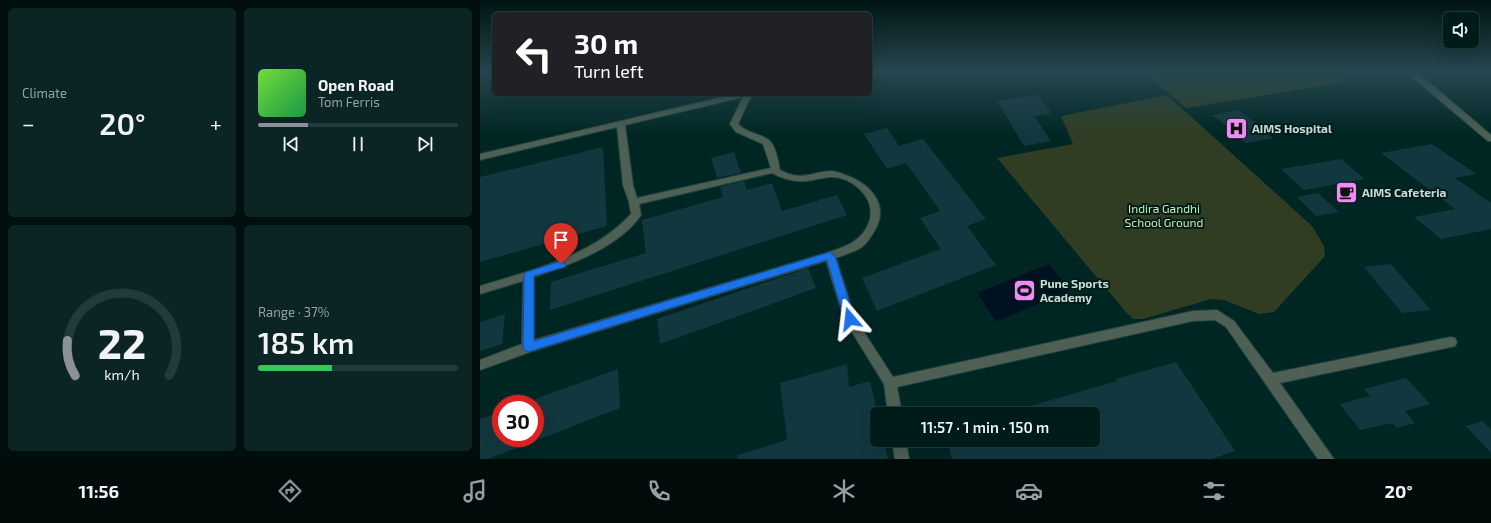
<!DOCTYPE html>
<meta charset="utf-8">
<style>
:root{--surface:#001c1a;--page:#0a2523;--text:#f1f3f6;--muted:#95a1a2;--line:#223a39;--accent:#8c9099}
body{margin:0;font-family:"Exo 2",sans-serif;background:var(--page);color:var(--text);height:100vh;display:flex;flex-direction:column;font-size:15px;white-space:nowrap}
*{box-sizing:border-box;margin:0}
p{font-size:13px;color:var(--muted)}
.icon{flex:none;width:22px;height:22px;fill:none;stroke:currentColor;stroke-width:2;stroke-linecap:round;stroke-linejoin:round}
.map{position:relative;flex:1;overflow:hidden}
.sheet{display:flex;flex-direction:column;gap:8px;padding:8px;background:#000f0e;width:480px}
.sheet>*{flex:none}
.guide{position:absolute;left:12px;top:12px;width:380px;height:84px;border-radius:6px;box-shadow:0 4px 16px #0002,0 0 0 1px var(--line);background:#202124;color:#fff;overflow:hidden}
.controls{position:absolute;left:963px;top:12px;display:grid;gap:8px}
.controls a{display:grid;place-items:center;width:36px;height:36px;border-radius:6px;background:var(--surface);box-shadow:0 4px 16px #0002,0 0 0 1px var(--line);font-size:20px}
.speed{position:absolute;left:12px;top:395px;display:flex;gap:8px;font-size:20px;font-weight:700;text-align:center}
.speed>*{display:grid;place-content:center;width:52px;height:52px;border-radius:50%;background:var(--surface);box-shadow:0 4px 16px #0002,0 0 0 1px var(--line);line-height:1}
.speed .limit{border:6px solid #d22;background:#fff;color:#111}
.pin{position:absolute;display:grid;place-items:center;width:34px;height:34px;color:#fff;margin:-41px -17px;border-radius:50% 50% 50% 0;rotate:-45deg;box-shadow:0 0 4px #0007}
.pin .icon{rotate:45deg}
.me{position:absolute;width:44px;margin:-22px;rotate:343deg;stroke-linejoin:round;filter:drop-shadow(0 0 3px #0008)}
.turn{display:flex;align-items:center;gap:14px;height:84px;padding:0 16px;font-size:18px}
.turn .icon{width:52px;height:52px;stroke-width:2.5}
.turn b{display:block;font-size:28px;line-height:34px}
.big{font-size:30px;font-weight:600;line-height:1.1}
.sheet .card{flex:1;display:flex;flex-direction:column;justify-content:center;gap:6px;min-width:0;padding:0 14px;border-radius:6px;background:var(--page)}
.sheet .dial{align-items:center;gap:0}
.dial svg{height:104px;overflow:visible;fill:none;stroke:var(--line);stroke-width:7;stroke-linecap:round;text-anchor:middle}
.dial text{fill:var(--text);stroke:none}
.song{display:flex;align-items:center;gap:12px}
.cover{width:48px;height:48px;border-radius:6px;background:linear-gradient(135deg,hsl(100 70% 55%),hsl(140 70% 35%))}
.played{height:4px;border-radius:2px;background:linear-gradient(90deg,var(--accent) 25%,var(--line) 25%)}
.keys{display:flex;justify-content:space-around;direction:ltr}
.heat{display:flex;justify-content:space-between;align-items:center;font-size:22px;direction:ltr}
.charge{height:6px;border-radius:3px;background:linear-gradient(90deg,#34c759 37%,var(--line) 0)}
.sheet .tiles{flex:1;display:grid;gap:8px;grid-template-columns:repeat(2,1fr)}
.trip{position:absolute;left:390px;top:407px;width:230px;height:40px;border-radius:6px;background:var(--surface);box-shadow:0 4px 16px #0002,0 0 0 1px var(--line);font-weight:600;line-height:40px;text-align:center}
.tabs{display:flex;height:64px;justify-content:space-around;align-items:center;background:#000b0a;color:var(--muted)}
.tabs .icon{width:28px;height:28px}
.tabs .active{color:var(--accent)}
.tabs b{font-size:18px;color:var(--text)}
main{display:flex;flex:1;min-height:0}
.map>svg:first-child{display:block}
</style>
<main>
<section class="sheet">
<div class="tiles">
<div class="card"><p>Climate</p>
<div class="heat"><a>−</a><b class="big">20°</b><a>+</a></div>
</div>
<div class="card">
<div class="song"><i class="cover"></i><div><b>Open Road</b><p>Tom Ferris</p></div></div>
<div class="played"></div>
<div class="keys"><svg class="icon" aria-label="previous" viewBox="0 0 24 24"><path d="M18 5L8 12l10 7zM5 5v14"/></svg><svg class="icon" aria-label="pause" viewBox="0 0 24 24"><path d="M8 5v14M16 5v14"/></svg><svg class="icon" aria-label="next" viewBox="0 0 24 24"><path d="M6 5l10 7-10 7zM19 5v14"/></svg></div>
</div>
<div class="card dial"><svg viewBox="0 0 100 80">
<path d="M14 69A42 42 0 1 1 86 69"/>
<path d="M14 69A42 42 0 0 1 8 42" stroke="#8c9099"/>
<text x="50" y="56" font-size="32" font-weight="700">22</text>
<text x="50" y="72" font-size="11">km/h</text>
</svg></div>
<div class="card"><p>Range · 37%</p><b class="big">185 km</b><div class="charge"></div></div>
</div>
</section>
<div class="map">
<svg width="1011" height="459" viewBox="0 0 1011 459">
<rect width="100%" height="100%" fill="#002623"/>
<!-- green -->
<path fill="#303d23" d="M663,71H849L865,82L706,108Z
M687,95L832,226L844,246L845,256L794,312L779,314L744,300L731,299L663,319H653L645,311L517,158L593,144L581,116Z"/>
<!-- water -->
<path fill="#012" d="M569,264L590,290L516,322L497,293Z"/>
<!-- building -->
<path fill="#13373f" d="M558,95L571,113L554,116L571,141L544,146L517,101Z
M759,110L793,138L766,143L733,115Z
M407,128L419,146L443,139L506,219L487,226L516,265L397,311L382,278L461,249L440,218L460,211L426,163L407,169L384,134Z
M952,144L996,174L975,178L1011,203V229L961,239L934,217L975,209L901,153Z
M123,147L127,226L0,262V177Z
M254,152L261,173L237,178L231,158Z
M861,159L885,179L824,190L801,169Z
M264,181L267,190L292,183L302,211L357,195L367,215L70,310L71,282L166,253L162,220L243,197L240,187Z
M838,193L859,212L836,216L817,197Z
M911,264L951,310L922,313L884,267Z
M328,268L336,288L180,344L177,319Z
M25,314L22,344L0,351V322Z
M696,362L755,451L732,459H472L467,440H613V414H523L637,381L636,379Z
M367,364L369,387L390,381L398,414L397,440H404L408,459H258L257,455L307,440L300,383Z
M138,369L140,408L8,459H0V419L21,412V438H55V399Z
M926,378L950,404L925,411L935,423L917,428L913,423L880,430L860,404L890,396L884,389Z
M1003,421L1011,430V453L986,426Z"/>
<g fill="none" stroke-linecap="round" stroke-linejoin="round">
<defs>
<path id="minor" d="M924,71H932L950,83L1011,135V141H1008L944,87Z
M256,94H272L258,124C266,133 279,133 289,140C296,146 298,161 300,170C322,182 330,172 351,171C356,171 363,174 368,176C392,185 409,206 395,230C391,237 386,245 379,249C372,253 363,255 356,258L375,318L413,377L713,311L737,310L754,321L793,373L971,337L975,338L977,342L975,346L971,347L800,383L854,459H838L746,327L735,320L713,321L417,387L422,414H408L404,384L364,319L346,261L50,352L0,370V360L42,344L43,281L0,294V286C52,270 113,256 151,214L149,202L143,185L137,127L0,160V154ZM263,97L250,124L256,132L283,144L291,168L157,198L153,185L145,125ZM292,173C305,180 319,183 333,180C339,179 346,177 352,177C372,177 395,197 390,219C384,241 365,247 346,253L54,340V277C89,265 140,247 161,215L159,204Z
M412,440H426L429,459H415Z"/>
</defs>
<!-- minor casing -->
<use href="#minor" stroke="#204340" stroke-width="2"/>
<!-- minor -->
<use href="#minor" fill="#4e5f54" fill-rule="evenodd"/>
</g>
<!-- sky -->
<linearGradient id="sky" x2="0" y2="1"><stop stop-color="#001513"/><stop offset="0.53" stop-color="#264750"/><stop offset="1" stop-color="#264750" stop-opacity="0"/></linearGradient>
<rect width="1011" height="135" fill="url(#sky)"/>
<!-- route -->
<path fill="#1a73e8" stroke="#114b97" d="M350,252L355,256L375,319L373,322L370,323L366,322L364,319L347,260L48,352L44,350L43,347L44,274L46,272L81,261L86,264L85,267L54,276V341Z"/>
<!-- icons -->
<defs>
<symbol id="hospital-square" viewBox="-11 -11 22 22"><rect x="-9" y="-9" width="18" height="18" rx="4" fill="#f08bf5" stroke="#011c19"/><path d="M-5-5h3v3.5h4V-5h3V5h-3V1.5h-4V5h-3Z" fill="#111"/></symbol>
<symbol id="cafe-square" viewBox="-11 -11 22 22"><rect x="-9" y="-9" width="18" height="18" rx="4" fill="#f08bf5" stroke="#011c19"/><path d="M-5.5-4.5H6V0H3Q3 3.5 0 3.5H-2.5Q-5.5 3.5-5.5 0ZM3-3.2v2h1.7v-2ZM-6 4.5H4V6H-6Z" fill="#111"/></symbol>
<symbol id="stadium-square" viewBox="-11 -11 22 22"><rect x="-9" y="-9" width="18" height="18" rx="4" fill="#f08bf5" stroke="#011c19"/><path d="M0-5a6.5 5 0 1 0 0 10a6.5 5 0 1 0 0-10ZM-3.5-1.8h7v3.6h-7Z" fill="#111"/></symbol>
</defs>
<g fill-rule="evenodd">
<use href="#hospital-square" x="744" y="116" width="25" height="25"/>
<use href="#cafe-square" x="854" y="180" width="25" height="25"/>
<use href="#stadium-square" x="532" y="278" width="25" height="25"/>
</g>
<g text-anchor="middle" stroke-width="4" stroke-linejoin="round" paint-order="stroke">
<!-- poi labels -->
<g font-size="12" font-weight="bold" fill="#c8dbd8" stroke="#011c19" text-anchor="start">
<text x="772" y="133">AIMS Hospital</text>
<text x="882" y="197">AIMS Cafeteria</text>
<text x="560" y="288">Pune Sports<tspan x="560" dy="14">Academy</tspan></text>
</g>
<!-- park labels -->
<g font-size="12" fill="#cae9ab" stroke="#011c19">
<text x="684" y="213">Indira Gandhi<tspan x="684" dy="14">School Ground</tspan></text>
</g>
</g>
</svg>
<div class="controls">
<a><svg class="icon" aria-label="sound" viewBox="0 0 24 24"><path d="M4 9h4l5-4v14l-5-4H4zM17 9q2 3 0 6"/></svg></a>
</div>
<div class="speed"><div class="limit">30</div></div>
<div class="pin" style="left:81px;top:264px;background:#d93025"><svg class="icon" aria-label="arrive" viewBox="0 0 24 24"><path d="M6 21V4h12l-3 4 3 4H6"/></svg></div>
<svg class="me" style="left:370px;top:319px" viewBox="-20 -20 40 40"><path d="M0-17L14 15 0 8-14 15z" fill="#1a73e8" stroke="#fff" stroke-width="4"/></svg>
<div class="trip">11:57 · 1 min · 150 m</div>
<div class="guide">
<div class="turn"><svg class="icon" aria-label="left" viewBox="0 0 24 24"><path d="M17 20v-9H6M10 6l-5 5 5 5"/></svg><div><b>30 m</b>Turn left</div></div>
</div>
</div>
</main>
<nav class="tabs">
<b>11:56</b>
<svg class="icon active" aria-label="directions" viewBox="0 0 24 24"><path d="M12 3l9 9-9 9-9-9zM9 14v-3h6M13 9l2 2-2 2"/></svg>
<svg class="icon" aria-label="music" viewBox="0 0 24 24"><path d="M9 18V5l10-2v13"/><circle cx="6" cy="18" r="3"/><circle cx="16" cy="16" r="3"/></svg>
<svg class="icon" aria-label="phone" viewBox="0 0 24 24"><path d="M5 4h4l2 5-3 2q2 4 5 5l2-3 5 2v4C11 20 4 13 5 4z"/></svg>
<svg class="icon" aria-label="climate" viewBox="0 0 24 24"><path d="M12 3v18M4 7l16 10M4 17L20 7"/></svg>
<svg class="icon" aria-label="car" viewBox="0 0 24 24"><path d="M5 17H2v-5l4-1 3-4h7l3 4 3 1v5h-3M9 17h6M6 11h13"/><circle cx="7" cy="17" r="2"/><circle cx="17" cy="17" r="2"/></svg>
<svg class="icon" aria-label="filters" viewBox="0 0 24 24"><path d="M4 7h16M4 17h16"/><circle cx="9" cy="7" r="2"/><circle cx="15" cy="17" r="2"/></svg>
<b>20°</b>
</nav>
